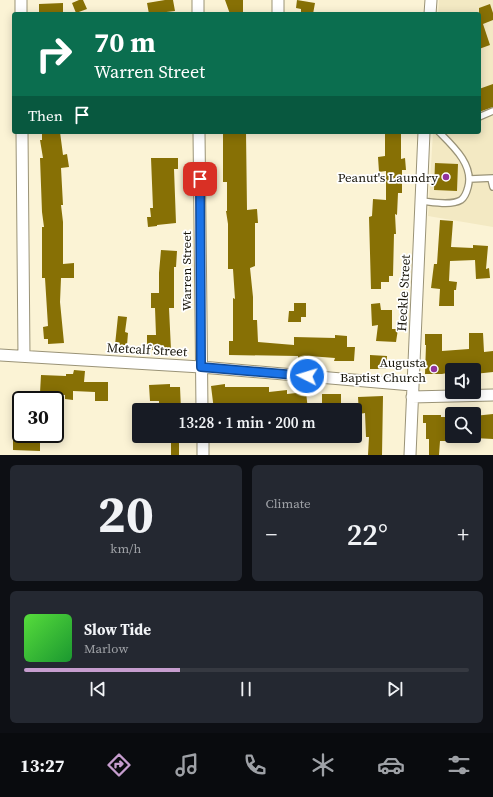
<!DOCTYPE html>
<meta charset="utf-8">
<style>
:root{--surface:#171b24;--page:#242831;--text:#f1f3f6;--muted:#9ea1a6;--line:#363941;--accent:#c69dce}
body{margin:0;font-family:"Source Serif 4",serif;background:var(--page);color:var(--text);height:100vh;display:flex;flex-direction:column;font-size:15px;white-space:nowrap}
*{box-sizing:border-box;margin:0}
p{font-size:13px;color:var(--muted)}
.icon{flex:none;width:22px;height:22px;fill:none;stroke:currentColor;stroke-width:2;stroke-linecap:round;stroke-linejoin:round}
.map{position:relative;height:455px;overflow:hidden}
.side{display:flex;flex-direction:column;gap:10px;padding:10px;background:#0d0f14;flex:1}
.side>*{flex:none}
.hud{position:absolute;left:12px;top:12px;width:469px;height:122px;border-radius:4px;box-shadow:0 2px 10px #0003;background:#0b6e4f;color:#fff;overflow:hidden}
.buttons{position:absolute;left:445px;top:363px;display:grid;gap:8px}
.buttons a{display:grid;place-items:center;width:36px;height:36px;border-radius:4px;background:var(--surface);box-shadow:0 2px 10px #0003;font-size:20px}
.speed{position:absolute;left:12px;top:391px;display:flex;gap:8px;font-size:20px;font-weight:700;text-align:center}
.speed>*{display:grid;place-content:center;width:52px;height:52px;border-radius:50%;background:var(--surface);box-shadow:0 2px 10px #0003;line-height:1}
.speed .limit{border:2px solid #111;border-radius:6px;background:#fff;color:#111}
.pin{position:absolute;display:grid;place-items:center;width:34px;height:34px;color:#fff;margin:-17px;border-radius:8px;box-shadow:0 2px 6px #0006}
.me{position:absolute;width:44px;margin:-22px;rotate:275deg;stroke-linejoin:round;filter:drop-shadow(0 0 3px #0008)}
.turn{display:flex;align-items:center;gap:14px;height:84px;padding:0 16px;font-size:18px}
.turn .icon{width:52px;height:52px;stroke-width:2.5}
.turn b{display:block;font-size:28px;line-height:34px}
.then{display:flex;align-items:center;height:38px;padding:0 16px;background:#0003;gap:8px;font-size:15px}
.big{font-size:30px;font-weight:600;line-height:1.1}
.side .card{flex:1;display:flex;flex-direction:column;justify-content:center;gap:6px;min-width:0;padding:0 14px;border-radius:6px;background:var(--page)}
.side .dial{align-items:center;gap:0}
.dial b{font-size:52px;line-height:1}
.song{display:flex;align-items:center;gap:12px}
.cover{width:48px;height:48px;border-radius:6px;background:linear-gradient(135deg,hsl(110 70% 55%),hsl(130 70% 35%))}
.played{height:4px;border-radius:2px;background:linear-gradient(90deg,var(--accent) 35%,var(--line) 35%)}
.keys{display:flex;justify-content:space-around;direction:ltr}
.heat{display:flex;justify-content:space-between;align-items:center;font-size:22px;direction:ltr}
.side .tiles{flex:1;display:grid;gap:10px;grid-template-columns:1fr 1fr}
.card:last-child{grid-column:span 2}
.trip{position:absolute;left:132px;top:403px;width:230px;height:40px;border-radius:4px;background:var(--surface);box-shadow:0 2px 10px #0003;font-weight:600;line-height:40px;text-align:center}
.tab-bar{display:flex;height:64px;justify-content:space-around;align-items:center;background:#090b0e;color:var(--muted)}
.tab-bar .icon{width:28px;height:28px}
.tab-bar .on{color:var(--accent)}
.tab-bar b{font-size:18px;color:var(--text)}
.map>svg:first-child{display:block}
</style>
<div class="map">
<svg width="493" height="455" viewBox="0 0 493 455">
<rect width="100%" height="100%" fill="#fbf3d5"/>
<!-- built -->
<path fill="#f3e9c3" d="M439,0H493V227L428,216L433,132H479V14H438Z"/>
<!-- building -->
<path fill="#877005" d="M79,0H83L87,9L76,13L72,3Z
M165,0H173L175,11L149,14L147,3Z
M225,0H243V14H230Z
M297,0L315,3L313,14H301V9L296,8Z
M63,3V14H39V4Z
M490,4L493,13V20L483,24L490,45L479,49V8Z
M493,84V107L479,112V89Z
M42,132H60L63,155L67,154L69,167L61,168L63,205H61L63,222V264L74,263V278H61L60,302L64,343L48,344V339H44L43,327L48,326L45,278H42V227H44L42,212L40,158H43L40,140H42Z
M223,132H246L247,210L257,209L258,223H255V266L250,268L253,297V320H257L258,342L294,345V337L335,338V335L347,336V347H355L354,361H334L335,358L309,356L310,361H298V356L229,355V341H233V298L235,299L233,269H228V224L226,211H227V182H223Z
M385,132H401V159L405,158L406,170H402V193H398L397,215L395,214L396,234H394L393,276H389V282H381V289H371L369,217L372,216L373,199L386,200V171L379,172L378,157L385,156Z
M151,158H178V169H174L176,223L157,225V226L148,227L147,217H151L150,208H153Z
M435,163L458,164L457,191L434,190Z
M440,220L453,221L451,247L473,248V245L488,246L486,269L489,268L490,278L476,279L475,260L450,261L449,281L457,282L456,290H454V306H439L440,289L431,288L434,264H437Z
M161,250L177,251L176,267H174V308H169L171,350H147V335H156L155,308H151V293H159V273Z
M294,303H306V317H301V322H288L289,311H294Z
M380,303L381,310H392V329H398L396,342L376,341L378,325L372,326L371,304Z
M118,316L127,317L125,332L128,333L127,345H115Z
M469,333H483L484,352L493,351V372L474,374V370H452V372L442,374H425L426,345H425V334H442V351L469,349Z
M370,355L387,356L386,369H370Z
M74,370L85,371L84,382H108V401H95V392L73,391V400L65,399V395L40,393L41,375L66,376V374H73Z
M170,384V387H180L181,410H159V401H150L149,385Z
M225,384V387H269V392L287,390V394L306,392L308,410H214L211,386Z
M322,394H341V406L322,408Z
M383,396L382,455H368L369,437H366L365,413L359,414L358,397Z
M493,414V439L474,438V416Z
M423,415H441V417H452V441H440L439,455H429V439H426V423H423Z
M171,436H179V455H171Z
M13,438H40V451L13,450Z"/>
<g fill="none" stroke-linecap="round" stroke-linejoin="round">
<defs>
<path id="service" d="M479,117L493,111
M470,179L493,178
M491,179L493,187
M421,201C432,202 451,206 461,200C465,197 467,191 468,187C474,165 453,146 439,132"/>
<path id="minor" d="M21,0V14
M198,0V14
M278,14V0
M430,14L431,0
M22,132L24,356
M199,132L202,410
M0,355L201,367L412,385
M412,397L493,395
M203,436V455
M410,455L424,132"/>
</defs>
<!-- service casing -->
<use href="#service" stroke="#9a9377" stroke-width="8"/>
<!-- minor casing -->
<use href="#minor" stroke="#9a9377" stroke-width="13"/>
<!-- service -->
<use href="#service" stroke="#fff" stroke-width="5.5"/>
<!-- minor -->
<use href="#minor" stroke="#fff" stroke-width="11"/>
</g>
<g fill="none" stroke-linecap="round" stroke-linejoin="round">
<defs>
<path id="route" d="M200,179L201,367L307,376"/>
</defs>
<!-- route casing -->
<use href="#route" stroke="#114b97" stroke-width="10"/>
<!-- route -->
<use href="#route" stroke="#1a73e8" stroke-width="7"/>
</g>
<!-- markers -->
<g fill="#91339d" stroke="#fff" stroke-width="1.5">
<circle cx="446" cy="177" r="4"/>
<circle cx="434" cy="369" r="4"/>
</g>
<g text-anchor="middle" stroke-width="3.5" stroke-linejoin="round" paint-order="stroke">
<!-- poi labels -->
<g font-size="13" fill="#171409" stroke="#fff" text-anchor="end">
<text x="438" y="182">Peanut's Laundry</text>
<text x="426" y="367">Augusta<tspan x="426" dy="15">Baptist Church</tspan></text>
</g>
<!-- street labels -->
<g font-size="13" fill="#171409" stroke="#fff">
<text transform="translate(186 271) rotate(-90)" y="5">Warren Street</text>
<text transform="translate(403 293) rotate(-87)" y="5">Heckle Street</text>
<text transform="translate(147 349) rotate(3)" y="5">Metcalf Street</text>
</g>
</g>
</svg>
<div class="buttons">
<a><svg class="icon" aria-label="sound" viewBox="0 0 24 24"><path d="M4 9h4l5-4v14l-5-4H4zM17 9q2 3 0 6"/></svg></a>
<a><svg class="icon" aria-label="search" viewBox="0 0 24 24"><circle cx="10" cy="10" r="6"/><path d="M15 15l6 6"/></svg></a>
</div>
<div class="speed"><div class="limit">30</div></div>
<div class="pin" style="left:200px;top:179px;background:#d93025"><svg class="icon" aria-label="arrive" viewBox="0 0 24 24"><path d="M6 21V4h12l-3 4 3 4H6"/></svg></div>
<svg class="me" style="left:307px;top:376px" viewBox="-20 -20 40 40"><circle r="17" fill="#1a73e8" stroke="#fff" stroke-width="3"/><path d="M0-11L8 9 0 5-8 9z" fill="#fff"/></svg>
<div class="trip">13:28 · 1 min · 200 m</div>
<div class="hud">
<div class="turn"><svg class="icon" aria-label="right" viewBox="0 0 24 24"><path d="M7 20v-9h11M14 6l5 5-5 5"/></svg><div><b>70 m</b>Warren Street</div></div>
<div class="then">Then<svg class="icon" aria-label="arrive" viewBox="0 0 24 24"><path d="M6 21V4h12l-3 4 3 4H6"/></svg></div>
</div>
</div>
<section class="side">
<div class="tiles">
<div class="card dial"><b>20</b><p>km/h</p></div>
<div class="card"><p>Climate</p>
<div class="heat"><a>−</a><b class="big">22°</b><a>+</a></div>
</div>
<div class="card">
<div class="song"><i class="cover"></i><div><b>Slow Tide</b><p>Marlow</p></div></div>
<div class="played"></div>
<div class="keys"><svg class="icon" aria-label="previous" viewBox="0 0 24 24"><path d="M18 5L8 12l10 7zM5 5v14"/></svg><svg class="icon" aria-label="pause" viewBox="0 0 24 24"><path d="M8 5v14M16 5v14"/></svg><svg class="icon" aria-label="next" viewBox="0 0 24 24"><path d="M6 5l10 7-10 7zM19 5v14"/></svg></div>
</div>
</div>
</section>
<nav class="tab-bar">
<b>13:27</b>
<svg class="icon on" aria-label="directions" viewBox="0 0 24 24"><path d="M12 3l9 9-9 9-9-9zM9 14v-3h6M13 9l2 2-2 2"/></svg>
<svg class="icon" aria-label="music" viewBox="0 0 24 24"><path d="M9 18V5l10-2v13"/><circle cx="6" cy="18" r="3"/><circle cx="16" cy="16" r="3"/></svg>
<svg class="icon" aria-label="phone" viewBox="0 0 24 24"><path d="M5 4h4l2 5-3 2q2 4 5 5l2-3 5 2v4C11 20 4 13 5 4z"/></svg>
<svg class="icon" aria-label="climate" viewBox="0 0 24 24"><path d="M12 3v18M4 7l16 10M4 17L20 7"/></svg>
<svg class="icon" aria-label="car" viewBox="0 0 24 24"><path d="M5 17H2v-5l4-1 3-4h7l3 4 3 1v5h-3M9 17h6M6 11h13"/><circle cx="7" cy="17" r="2"/><circle cx="17" cy="17" r="2"/></svg>
<svg class="icon" aria-label="filters" viewBox="0 0 24 24"><path d="M4 7h16M4 17h16"/><circle cx="9" cy="7" r="2"/><circle cx="15" cy="17" r="2"/></svg>
</nav>
